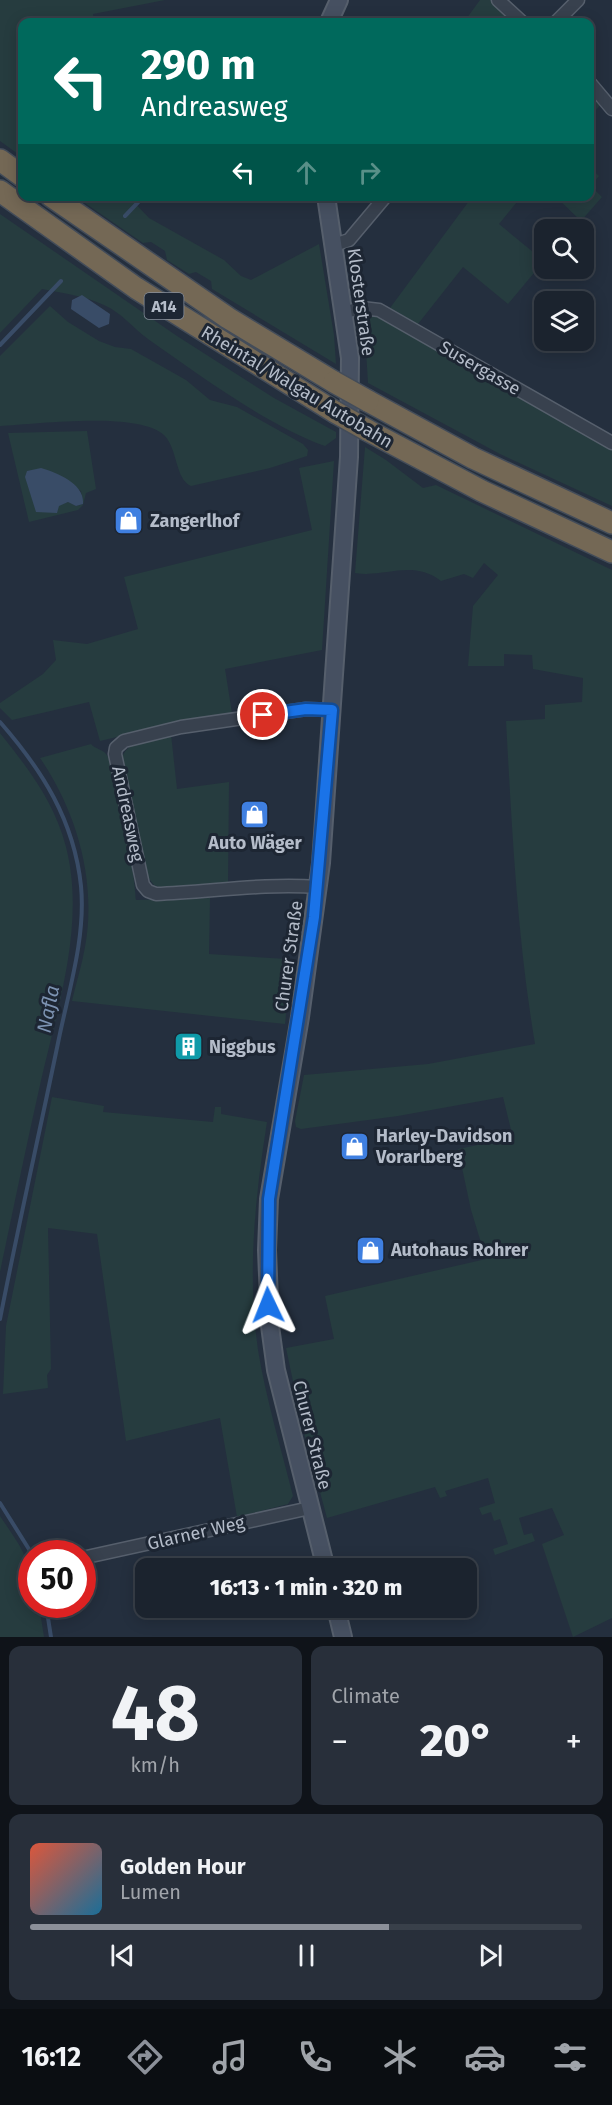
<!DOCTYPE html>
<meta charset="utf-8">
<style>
:root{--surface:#1b232e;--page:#282f3a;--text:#f1f3f6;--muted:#a0a4aa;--line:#39404a;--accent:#8c9099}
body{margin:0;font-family:"Fira Sans",sans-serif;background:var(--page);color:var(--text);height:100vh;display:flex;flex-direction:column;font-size:22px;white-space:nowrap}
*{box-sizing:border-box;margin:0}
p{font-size:20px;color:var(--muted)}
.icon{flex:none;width:33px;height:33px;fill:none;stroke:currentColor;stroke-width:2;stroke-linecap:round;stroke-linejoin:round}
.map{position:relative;height:1637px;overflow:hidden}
.sheet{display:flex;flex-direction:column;gap:9px;padding:9px;background:#0f1319;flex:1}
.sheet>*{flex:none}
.hud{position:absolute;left:18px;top:18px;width:576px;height:183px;border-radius:12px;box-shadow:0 3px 15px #0003,0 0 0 2px var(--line);background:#00695c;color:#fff;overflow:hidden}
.buttons{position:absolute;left:534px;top:219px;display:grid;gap:12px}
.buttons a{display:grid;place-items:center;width:60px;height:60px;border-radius:12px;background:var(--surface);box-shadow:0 3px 15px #0003,0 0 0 2px var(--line);font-size:30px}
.speed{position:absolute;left:18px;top:1540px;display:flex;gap:12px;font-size:30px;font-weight:700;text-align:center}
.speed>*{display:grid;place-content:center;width:78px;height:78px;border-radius:50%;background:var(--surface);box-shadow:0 3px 15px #0003,0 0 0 2px var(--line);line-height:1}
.speed .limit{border:9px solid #d22;background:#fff;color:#111}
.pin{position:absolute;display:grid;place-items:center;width:51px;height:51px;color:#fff;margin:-26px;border:3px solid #fff;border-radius:50%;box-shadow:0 2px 6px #0007}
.me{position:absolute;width:66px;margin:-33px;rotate:358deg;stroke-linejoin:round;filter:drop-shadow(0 0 4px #0008)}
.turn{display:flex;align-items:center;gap:21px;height:126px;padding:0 24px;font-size:27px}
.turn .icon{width:78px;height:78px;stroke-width:2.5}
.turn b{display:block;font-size:42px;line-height:51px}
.lanes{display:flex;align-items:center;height:57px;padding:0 24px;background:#0003;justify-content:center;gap:30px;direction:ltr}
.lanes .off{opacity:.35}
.big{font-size:45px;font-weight:800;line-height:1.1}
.sheet .card{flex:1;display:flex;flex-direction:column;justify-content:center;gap:9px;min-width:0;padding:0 21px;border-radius:12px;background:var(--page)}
.sheet .dial{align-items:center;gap:0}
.dial b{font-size:78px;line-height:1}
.song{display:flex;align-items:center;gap:18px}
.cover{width:72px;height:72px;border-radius:9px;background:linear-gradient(135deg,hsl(10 70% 55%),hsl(200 70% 35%))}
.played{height:6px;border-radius:3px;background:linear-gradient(90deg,var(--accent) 65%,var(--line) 65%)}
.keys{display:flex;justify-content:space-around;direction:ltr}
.heat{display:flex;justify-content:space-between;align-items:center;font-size:33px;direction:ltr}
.sheet .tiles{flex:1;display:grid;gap:9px;grid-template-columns:1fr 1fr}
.card:last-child{grid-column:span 2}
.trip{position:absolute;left:135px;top:1558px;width:342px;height:60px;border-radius:12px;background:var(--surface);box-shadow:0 3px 15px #0003,0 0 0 2px var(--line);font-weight:800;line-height:60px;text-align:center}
.dock{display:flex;height:96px;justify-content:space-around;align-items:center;background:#0b0e12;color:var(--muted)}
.dock .icon{width:42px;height:42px}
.dock .current{color:var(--accent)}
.dock b{font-size:27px;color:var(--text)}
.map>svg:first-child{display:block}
</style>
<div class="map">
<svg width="612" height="1637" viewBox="0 0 612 1637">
<rect width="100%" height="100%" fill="#242f3e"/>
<!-- green -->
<path fill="#263c3f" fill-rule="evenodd" d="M0,0H165L93,14L94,22H22V157L0,141Z
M480,0H493L516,22H464Z
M590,89L602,103L590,117Z
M590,168L599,176L591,186L602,197L581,221L556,197L590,196Z
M76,197H129L149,218L224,260L241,276L251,280L319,244L334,335L336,364L212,289L211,281L196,272L189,274L167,260L165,251L151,242L143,243Z
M472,197H521L499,224L544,261L508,304L463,267L418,324L390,308Z
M0,214L177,336L274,398L336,432V438L325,446C268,426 198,374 148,339C133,328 122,313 104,305C85,296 63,293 42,289L0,333Z
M50,306L68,322L99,341L115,347L131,349L186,380L210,400L237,407L303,444L308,450L307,456L270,468L191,486C175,479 178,449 164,435C138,411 36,424 0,426V356Z
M374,315L590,438L612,448V506L500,454L368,383L364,318Z
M87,431L96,489L86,493L83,505L78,510L29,522L8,433ZM47,470L81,491L83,504L76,506L68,502L37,512L27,471Z
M365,447L386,460L423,488L436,485L612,570V1618L573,1637L542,1544L564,1535L552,1508L519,1518L524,1535L532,1533L535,1541L495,1555L493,1549L508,1544L500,1519L494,1521L491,1512L482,1515L479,1508L495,1503L488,1478L445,1491L447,1496L440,1498L435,1487L327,1518L303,1429L286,1348L334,1339L325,1296L486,1259L471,1210L458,1149L513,1138L503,1097L398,1116L301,1129L296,1127L295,1121L304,1075L428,1064L535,1044C517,937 512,829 506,721L545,719V705L582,702L583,678L533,669L532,655L504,654V666H468L473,606L498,575L484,563L473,578L464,574L441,581C412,559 385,578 355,573Z
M334,461L322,650L225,669L232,713L179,722L100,741L89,702L12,720L0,708V703L43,674L56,660L53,640L87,644L138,629L124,577L312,530L299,468Z
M0,733C28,768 55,803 66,847C86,924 57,1009 40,1085C26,1147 13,1210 0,1272Z
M171,734L177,789L229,782L228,884L208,887L161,888L154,885L147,876L121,763C123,740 152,739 171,734Z
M91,744C95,749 102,749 106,754C119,768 135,877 136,900L210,898L209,954L287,959C285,981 288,1002 285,1024L72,1001C76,983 82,965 85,947C97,882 77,812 40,758Z
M52,1097L104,1106L103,1112L213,1122L215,1107H221V1114L267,1122C255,1197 247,1274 258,1350C266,1399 281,1448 293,1496L288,1504L237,1517L220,1418L126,1441L97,1234L48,1228L51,1369L47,1375L48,1388L3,1394L6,1326Z
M0,1516C25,1553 32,1560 32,1605H39L44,1637H0Z"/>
<!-- water -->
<path fill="#394c67" d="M82,295L110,314L109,324L99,328L71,309L72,300Z
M41,468C58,473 85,484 83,504L76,506L68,502L59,506L57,513L36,512L25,477L27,471Z"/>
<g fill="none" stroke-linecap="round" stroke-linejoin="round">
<!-- stream -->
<path stroke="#394c67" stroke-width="4" d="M125,216L144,196
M0,345L61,281
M0,722C42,770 74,820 81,886C86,938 68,993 58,1043C39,1135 18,1227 0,1319
M0,1503L32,1554
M46,1605L51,1637"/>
<defs>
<path id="street" d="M498,0L522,22
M556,22L578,0
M590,83L612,109
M334,245L349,240L386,196
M345,312L362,308L379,310L612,443
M318,887C263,883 211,892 156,894L148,891L143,885L115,754L116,748L124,741L181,727L306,709L332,710
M82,1558L310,1508"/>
<path id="secondary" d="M329,22L339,0
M326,1569L276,1370L270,1326L267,1250L269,1199L300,1017L321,863L349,457L350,358L326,196
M336,1608L343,1637"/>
<path id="highway" d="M0,160L22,176
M0,191L136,288L335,412
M51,196L228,318L334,382
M368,401L473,458L612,523
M367,430L482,491L612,552"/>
</defs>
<!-- street casing -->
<use href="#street" stroke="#565f6c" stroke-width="15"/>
<!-- secondary casing -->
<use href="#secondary" stroke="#565f6c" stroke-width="20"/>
<!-- highway casing -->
<use href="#highway" stroke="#434c59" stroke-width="24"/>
<!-- street -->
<use href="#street" stroke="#38414e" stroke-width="12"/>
<!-- secondary -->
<use href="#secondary" stroke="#465061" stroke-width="16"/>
<!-- highway -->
<use href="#highway" stroke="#746855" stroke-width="21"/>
<defs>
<path id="highway-bridge" d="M334,382L368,401
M335,412L367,430"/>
</defs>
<!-- highway-bridge casing -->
<use href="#highway-bridge" stroke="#434c59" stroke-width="24" stroke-linecap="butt"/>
<!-- highway-bridge -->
<use href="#highway-bridge" stroke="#746855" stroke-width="21"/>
</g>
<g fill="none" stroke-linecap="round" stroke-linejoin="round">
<defs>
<path id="route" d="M263,715L306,709L332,710L314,917L269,1199L268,1305"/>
</defs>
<!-- route casing -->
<use href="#route" stroke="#114b97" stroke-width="15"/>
<!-- route -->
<use href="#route" stroke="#1a73e8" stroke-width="10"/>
</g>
<!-- icons -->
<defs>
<symbol id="shop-square" viewBox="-11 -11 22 22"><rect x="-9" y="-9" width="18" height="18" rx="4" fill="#3f7fe0" stroke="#1d2633"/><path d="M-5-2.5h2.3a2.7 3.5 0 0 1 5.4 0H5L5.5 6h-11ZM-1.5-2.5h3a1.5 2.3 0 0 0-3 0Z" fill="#fff"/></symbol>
<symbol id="building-square" viewBox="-11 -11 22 22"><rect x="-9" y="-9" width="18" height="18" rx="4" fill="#0f9aa8" stroke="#1d2633"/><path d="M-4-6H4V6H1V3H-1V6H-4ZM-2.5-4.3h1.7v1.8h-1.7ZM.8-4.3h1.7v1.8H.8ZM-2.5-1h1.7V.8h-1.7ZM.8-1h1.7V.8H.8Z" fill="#fff"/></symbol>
</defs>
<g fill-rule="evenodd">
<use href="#shop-square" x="112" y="504" width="33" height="33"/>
<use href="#shop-square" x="238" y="798" width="33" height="33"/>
<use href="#building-square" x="172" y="1030" width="33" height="33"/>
<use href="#shop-square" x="338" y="1130" width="33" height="33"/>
<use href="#shop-square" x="354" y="1234" width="33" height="33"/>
</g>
<g text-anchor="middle" stroke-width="6" stroke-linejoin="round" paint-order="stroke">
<!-- shield labels -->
<rect fill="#1d2633" stroke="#878f9c" stroke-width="1.5" x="144.5" y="293" width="39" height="26" rx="4.5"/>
<g font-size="16" font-weight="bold" fill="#b4bcc9">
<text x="164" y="312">A14</text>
</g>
<!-- street labels -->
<g font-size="18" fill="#b4bcc9" stroke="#1d2633">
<text transform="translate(361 302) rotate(82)" y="6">Klosterstraße</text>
<text transform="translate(480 368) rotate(30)" y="6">Susergasse</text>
<text transform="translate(297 387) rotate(31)" y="6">Rheintal/Walgau Autobahn</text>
<text transform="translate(128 814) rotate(78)" y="6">Andreasweg</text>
<text transform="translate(289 956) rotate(-82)" y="6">Churer Straße</text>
<text transform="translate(312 1435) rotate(76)" y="6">Churer Straße</text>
<text transform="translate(196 1533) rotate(-13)" y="6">Glarner Weg</text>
</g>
<!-- poi labels -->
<g font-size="18" font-weight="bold" fill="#b4bcc9" stroke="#1d2633" text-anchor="start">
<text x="150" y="527">Zangerlhof</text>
<text x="255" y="849" text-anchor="middle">Auto Wäger</text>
<text x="209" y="1053">Niggbus</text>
<text x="376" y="1142">Harley-Davidson<tspan x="376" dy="21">Vorarlberg</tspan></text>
<text x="391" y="1256">Autohaus Rohrer</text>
</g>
<!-- water labels -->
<g font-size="20" font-style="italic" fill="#7c92b1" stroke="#1d2633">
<text transform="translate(48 1009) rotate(-79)" y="7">Nafla</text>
</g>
</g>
</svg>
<div class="buttons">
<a><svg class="icon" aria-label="search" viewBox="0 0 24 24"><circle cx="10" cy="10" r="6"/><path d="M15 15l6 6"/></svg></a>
<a><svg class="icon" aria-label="layers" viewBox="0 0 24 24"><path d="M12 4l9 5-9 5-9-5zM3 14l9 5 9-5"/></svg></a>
</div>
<div class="speed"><div class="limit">50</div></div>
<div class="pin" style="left:263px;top:715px;background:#d93025"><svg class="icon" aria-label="arrive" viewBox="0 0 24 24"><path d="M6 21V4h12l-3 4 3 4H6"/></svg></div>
<svg class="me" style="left:268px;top:1305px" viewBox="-20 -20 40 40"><path d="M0-17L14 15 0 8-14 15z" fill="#1a73e8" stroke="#fff" stroke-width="4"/></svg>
<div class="trip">16:13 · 1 min · 320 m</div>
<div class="hud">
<div class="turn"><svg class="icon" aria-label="left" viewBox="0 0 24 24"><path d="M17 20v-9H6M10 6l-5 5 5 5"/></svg><div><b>290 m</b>Andreasweg</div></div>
<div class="lanes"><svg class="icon" aria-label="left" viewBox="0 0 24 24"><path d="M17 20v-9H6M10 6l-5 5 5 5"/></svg><svg class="icon off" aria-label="ahead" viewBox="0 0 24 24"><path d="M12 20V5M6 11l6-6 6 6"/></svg><svg class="icon off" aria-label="right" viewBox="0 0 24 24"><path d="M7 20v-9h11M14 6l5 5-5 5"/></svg></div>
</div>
</div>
<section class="sheet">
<div class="tiles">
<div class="card dial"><b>48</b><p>km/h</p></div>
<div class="card"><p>Climate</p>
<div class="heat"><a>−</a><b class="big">20°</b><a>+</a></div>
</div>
<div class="card">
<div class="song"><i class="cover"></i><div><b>Golden Hour</b><p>Lumen</p></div></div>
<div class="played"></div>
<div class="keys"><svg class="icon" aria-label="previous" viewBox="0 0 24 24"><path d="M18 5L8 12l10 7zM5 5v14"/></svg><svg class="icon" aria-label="pause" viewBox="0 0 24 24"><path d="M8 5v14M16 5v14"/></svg><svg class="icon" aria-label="next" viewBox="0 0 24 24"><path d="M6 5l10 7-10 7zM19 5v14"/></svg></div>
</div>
</div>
</section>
<nav class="dock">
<b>16:12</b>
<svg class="icon current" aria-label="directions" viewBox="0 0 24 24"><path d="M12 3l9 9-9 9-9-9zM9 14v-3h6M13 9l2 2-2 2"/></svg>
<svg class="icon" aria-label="music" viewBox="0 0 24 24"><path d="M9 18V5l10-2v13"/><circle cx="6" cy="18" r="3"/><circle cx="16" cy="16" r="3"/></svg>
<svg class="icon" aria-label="phone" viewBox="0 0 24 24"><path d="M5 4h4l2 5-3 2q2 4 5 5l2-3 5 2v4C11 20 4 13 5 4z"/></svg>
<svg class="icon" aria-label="climate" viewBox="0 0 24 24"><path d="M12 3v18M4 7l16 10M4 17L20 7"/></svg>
<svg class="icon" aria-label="car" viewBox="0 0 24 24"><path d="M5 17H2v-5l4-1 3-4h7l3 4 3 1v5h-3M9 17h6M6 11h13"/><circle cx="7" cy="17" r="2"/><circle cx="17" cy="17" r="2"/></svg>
<svg class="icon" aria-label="filters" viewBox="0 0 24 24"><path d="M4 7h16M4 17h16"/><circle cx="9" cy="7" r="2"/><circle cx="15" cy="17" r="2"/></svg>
</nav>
